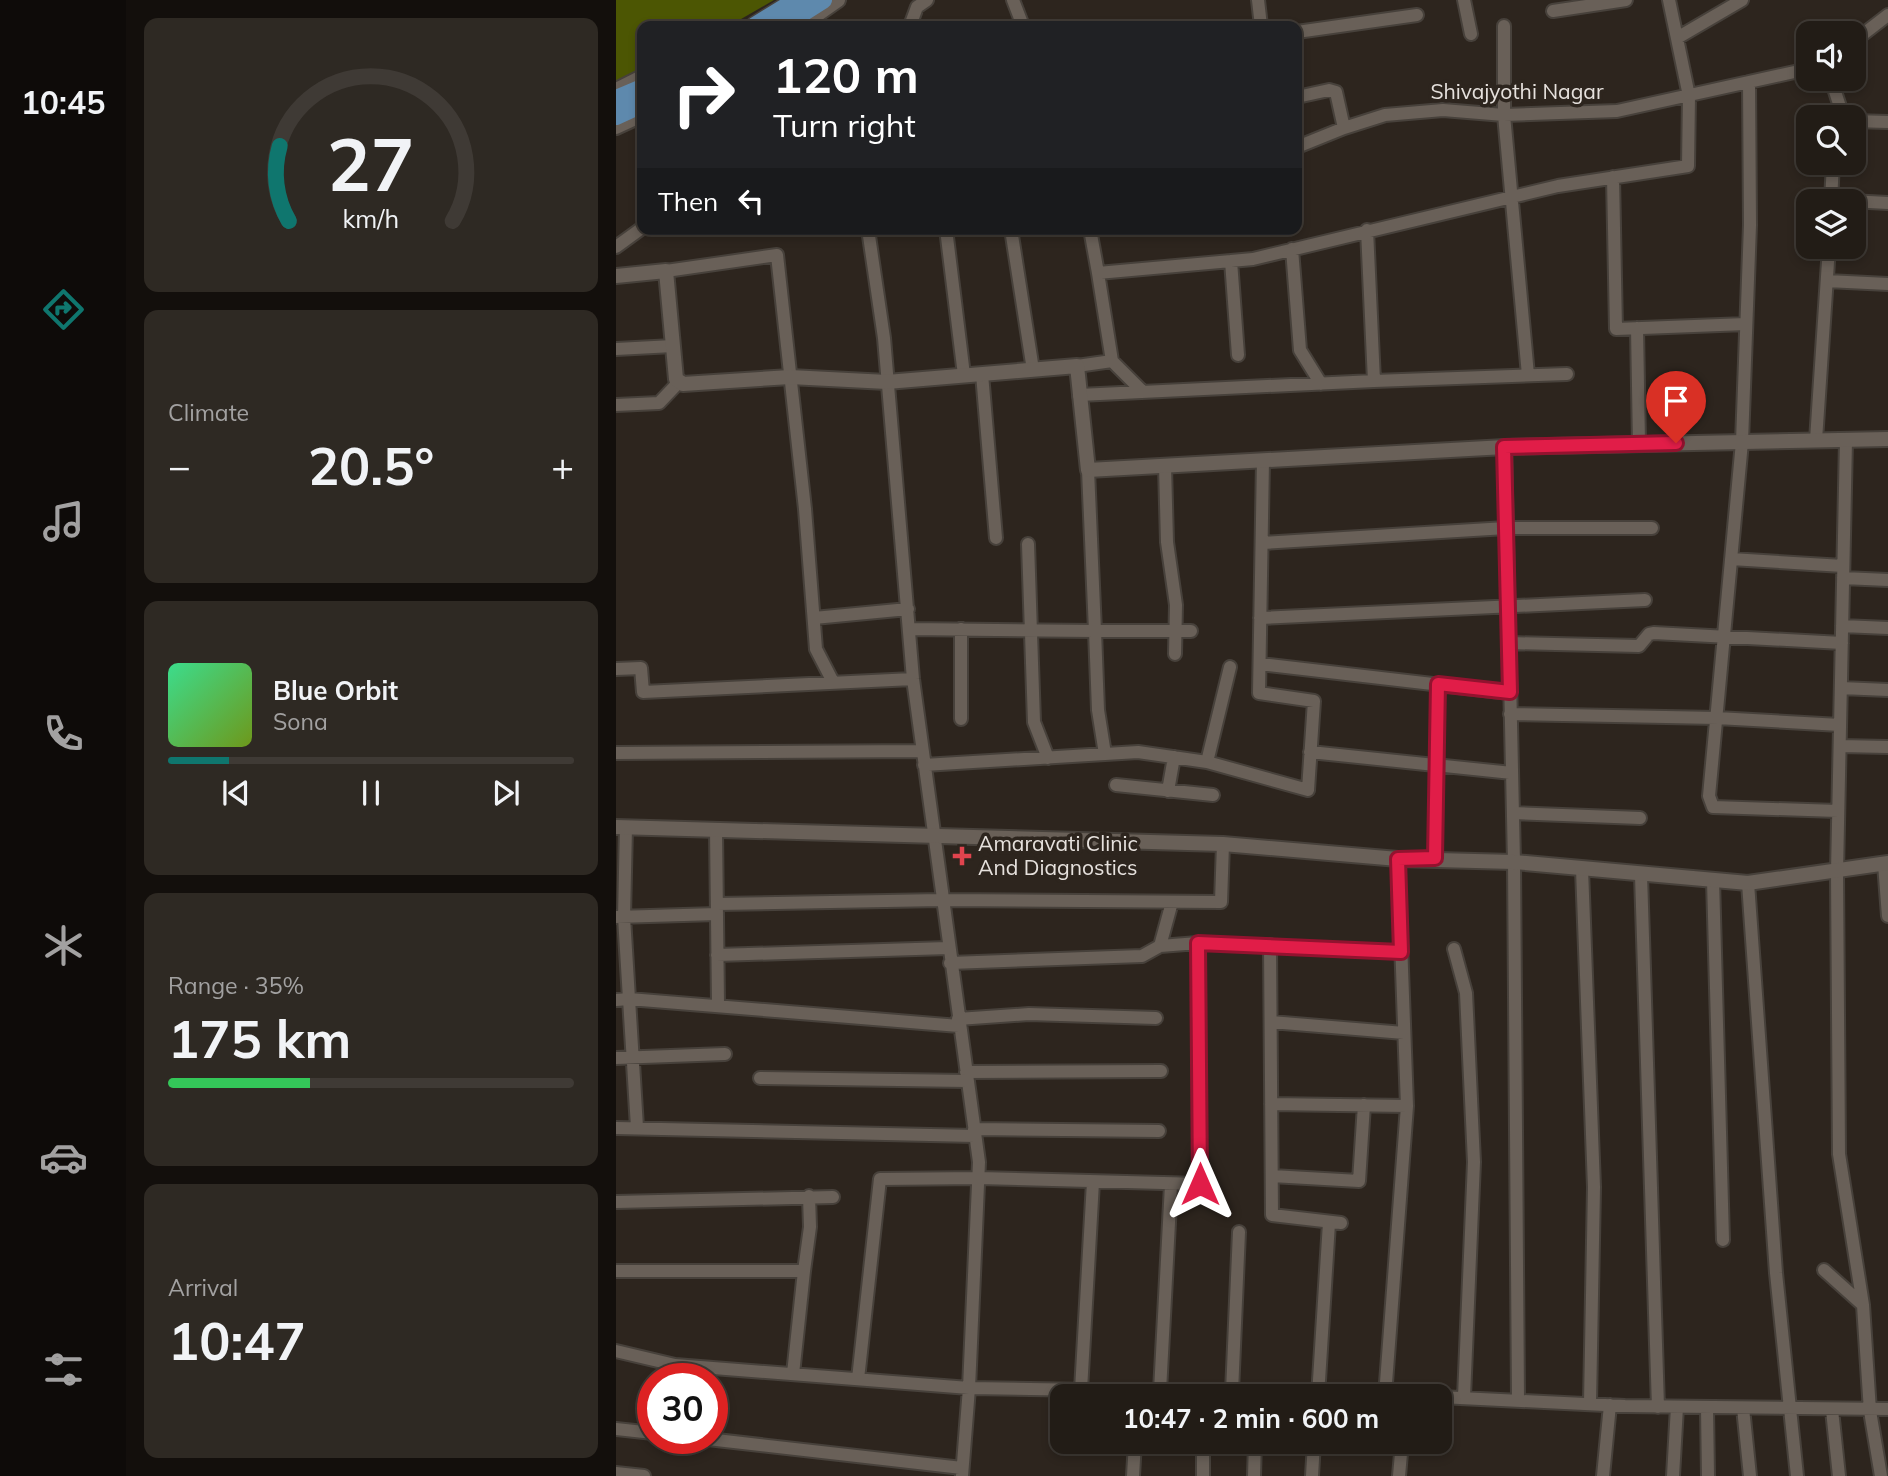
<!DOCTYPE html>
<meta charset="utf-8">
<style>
:root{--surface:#221c16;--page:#2e2923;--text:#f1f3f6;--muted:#a2a1a1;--line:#3f3a35;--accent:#0f766e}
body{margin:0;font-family:Mulish,sans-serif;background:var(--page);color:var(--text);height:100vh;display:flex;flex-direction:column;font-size:26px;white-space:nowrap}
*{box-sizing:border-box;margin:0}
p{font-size:23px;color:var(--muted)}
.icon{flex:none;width:38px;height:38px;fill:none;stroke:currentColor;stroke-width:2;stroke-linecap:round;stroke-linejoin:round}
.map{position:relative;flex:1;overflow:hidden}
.panel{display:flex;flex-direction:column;gap:18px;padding:18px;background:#130f0c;width:490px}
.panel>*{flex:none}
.top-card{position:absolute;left:21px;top:21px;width:665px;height:214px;border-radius:14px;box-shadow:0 4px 10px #0003,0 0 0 2px var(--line);background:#202124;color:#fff;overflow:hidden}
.tools{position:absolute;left:1180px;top:21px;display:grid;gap:14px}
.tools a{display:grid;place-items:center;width:70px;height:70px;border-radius:14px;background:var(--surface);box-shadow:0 4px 10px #0003,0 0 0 2px var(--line);font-size:35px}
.speed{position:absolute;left:21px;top:1363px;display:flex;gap:14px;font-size:35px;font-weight:700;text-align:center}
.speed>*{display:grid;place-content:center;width:91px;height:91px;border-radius:50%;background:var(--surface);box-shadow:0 4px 10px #0003,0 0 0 2px var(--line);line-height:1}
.speed .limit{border:10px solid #d22;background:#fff;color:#111}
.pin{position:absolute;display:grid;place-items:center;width:60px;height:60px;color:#fff;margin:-72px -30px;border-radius:50% 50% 50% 0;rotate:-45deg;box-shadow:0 0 7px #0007}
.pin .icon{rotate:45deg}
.me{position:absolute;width:77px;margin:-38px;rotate:0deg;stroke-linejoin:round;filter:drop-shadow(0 0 5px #0008)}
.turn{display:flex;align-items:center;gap:24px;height:147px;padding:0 21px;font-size:32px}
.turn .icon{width:91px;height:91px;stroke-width:2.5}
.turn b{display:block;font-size:49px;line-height:60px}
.then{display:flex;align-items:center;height:66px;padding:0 21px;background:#0003;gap:14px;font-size:26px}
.big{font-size:52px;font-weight:700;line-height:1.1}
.panel .card{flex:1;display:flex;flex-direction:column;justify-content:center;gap:10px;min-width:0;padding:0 24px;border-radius:14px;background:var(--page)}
.panel .dial{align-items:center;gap:0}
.dial svg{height:182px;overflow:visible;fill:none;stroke:var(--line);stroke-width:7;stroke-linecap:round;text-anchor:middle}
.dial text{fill:var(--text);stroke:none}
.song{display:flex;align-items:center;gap:21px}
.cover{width:84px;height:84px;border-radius:10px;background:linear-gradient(135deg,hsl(150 70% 55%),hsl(80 70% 35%))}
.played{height:7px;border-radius:4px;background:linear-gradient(90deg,var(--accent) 15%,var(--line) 15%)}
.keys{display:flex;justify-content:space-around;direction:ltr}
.heat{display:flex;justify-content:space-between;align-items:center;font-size:38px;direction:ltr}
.charge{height:10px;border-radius:5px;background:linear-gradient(90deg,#34c759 35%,var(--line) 0)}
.trip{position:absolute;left:434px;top:1384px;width:402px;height:70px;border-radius:14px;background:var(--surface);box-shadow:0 4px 10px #0003,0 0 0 2px var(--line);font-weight:700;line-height:70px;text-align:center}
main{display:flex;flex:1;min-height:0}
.menu{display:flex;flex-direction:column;width:126px;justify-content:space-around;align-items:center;background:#0e0b09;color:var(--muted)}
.menu .icon{width:49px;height:49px}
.menu .on{color:var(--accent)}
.menu b{font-size:32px;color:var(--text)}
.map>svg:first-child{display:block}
</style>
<main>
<nav class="menu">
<b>10:45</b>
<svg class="icon on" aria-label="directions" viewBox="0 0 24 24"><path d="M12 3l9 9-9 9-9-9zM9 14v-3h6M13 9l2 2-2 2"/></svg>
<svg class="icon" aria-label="music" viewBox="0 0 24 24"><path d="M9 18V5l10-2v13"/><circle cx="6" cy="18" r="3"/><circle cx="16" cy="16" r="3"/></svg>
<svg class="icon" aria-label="phone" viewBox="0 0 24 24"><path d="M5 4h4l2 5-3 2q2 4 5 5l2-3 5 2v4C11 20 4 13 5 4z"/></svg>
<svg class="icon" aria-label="climate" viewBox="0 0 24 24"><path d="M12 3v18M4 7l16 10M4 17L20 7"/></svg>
<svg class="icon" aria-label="car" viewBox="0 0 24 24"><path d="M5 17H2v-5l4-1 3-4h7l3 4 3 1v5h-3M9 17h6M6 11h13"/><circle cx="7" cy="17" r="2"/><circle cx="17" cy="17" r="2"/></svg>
<svg class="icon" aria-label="filters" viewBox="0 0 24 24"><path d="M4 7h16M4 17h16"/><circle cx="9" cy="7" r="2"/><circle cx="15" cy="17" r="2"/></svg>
</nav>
<section class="panel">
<div class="card dial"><svg viewBox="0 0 100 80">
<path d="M14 69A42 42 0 1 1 86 69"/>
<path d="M14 69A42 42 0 0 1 10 36" stroke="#0f766e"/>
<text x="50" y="56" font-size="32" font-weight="700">27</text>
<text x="50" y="72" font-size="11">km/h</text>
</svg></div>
<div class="card"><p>Climate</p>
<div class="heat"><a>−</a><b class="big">20.5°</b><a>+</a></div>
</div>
<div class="card">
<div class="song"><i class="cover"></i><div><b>Blue Orbit</b><p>Sona</p></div></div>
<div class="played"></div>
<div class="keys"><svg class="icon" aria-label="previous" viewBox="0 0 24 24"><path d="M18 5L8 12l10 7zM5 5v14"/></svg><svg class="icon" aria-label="pause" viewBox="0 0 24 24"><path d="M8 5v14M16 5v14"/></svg><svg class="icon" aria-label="next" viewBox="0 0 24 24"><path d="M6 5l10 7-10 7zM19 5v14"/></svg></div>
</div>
<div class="card"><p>Range · 35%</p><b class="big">175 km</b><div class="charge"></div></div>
<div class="card"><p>Arrival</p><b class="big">10:47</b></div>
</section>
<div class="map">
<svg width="1272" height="1476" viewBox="0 0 1272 1476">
<rect width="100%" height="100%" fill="#2d251e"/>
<!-- green -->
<path fill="#4c5603" d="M0,0H158L113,26H26V70L0,83Z"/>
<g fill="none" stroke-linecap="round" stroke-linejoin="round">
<defs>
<path id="minor" d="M397,0L407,26
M642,0L645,26
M848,0L855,34
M937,11L1010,0
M294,26L301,7L311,0
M888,26V115L912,375
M681,32L801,15
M1061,38L1126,0
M1237,42L1272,15
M1215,79L1226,113L1225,117
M1133,82L1134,225L1126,442L1093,796L1097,807L1222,811
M681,97L713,90L720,92L728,128L769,115L827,110L888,115L1001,111L1192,69
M1237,121L1272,122
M681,147L728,128
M997,177L1000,329L1130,324
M1215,200L1272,203
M1215,201L1217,163
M252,229L268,338L297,679L363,1162L353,1388L346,1476
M330,229L348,375
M395,229L417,370
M474,229L482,273
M0,247L26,228
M676,249L684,350L705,384
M615,261L622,355
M50,271L161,255L189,509L200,649L217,682
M1211,281L1272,284
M1021,328L1023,444
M0,349L57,346
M496,361L527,392
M461,366L496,361L482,273L637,259L942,186L1072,166L1073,96L1053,0
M366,374L380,538
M758,381L951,374
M463,395L758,381L751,230
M0,405L43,403L63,382
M1200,440L1213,247
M1230,440L1221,872L1223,1154L1247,1305L1254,1411L1265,1476
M889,447L898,862L902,1399
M549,466L551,542L560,605L559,654
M646,543L890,528H1036
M412,544L418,722L432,758
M1115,559L1227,566
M1227,578L1272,580
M198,618L292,609
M644,618L1029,600
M1226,626L1272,628
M294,629L479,631L472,470
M345,629V719
M893,643L1023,646L1033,634L1038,633L1226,643
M644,664L894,693
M0,669L25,668L27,692L297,679
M1225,688L1272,690
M894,714L1101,718L1224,725
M1224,746L1272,747
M694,752L896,773
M0,753L306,751
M489,754L482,710L479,631H575
M591,762L614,667
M308,765L522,752L591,762L692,790L698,701L643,693L647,460
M500,785L597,795
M552,791L558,757
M897,813L1024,818
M10,827L8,917L13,999L343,1026
M100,830L102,1004
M819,857L822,684
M1268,864L1272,916
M966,869L978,1187L974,1403
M1025,875L1042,1407
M1097,880L1107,1240
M1132,883L1160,1273L1181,1476
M101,904L325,900L605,902L607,844
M0,917L101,914
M654,945L656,1215L725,1223
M544,946L556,902
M838,949L850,993L858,1162L848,1397
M101,955L332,948
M334,963L526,956L544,946L582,943L785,952
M0,1000L13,999L21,1127
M342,1019L413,1014L540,1018
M655,1022L788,1033
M0,1058L109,1054
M350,1072L545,1071
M144,1078L351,1081
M655,1104L791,1106
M0,1128L359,1136
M358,1129L543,1131
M656,1176L743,1181L748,1105
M0,1202L217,1197
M1208,1270L1247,1305
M0,1271H188L177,1374
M188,1271L194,1227L193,1196
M0,1351L59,1365L353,1388L823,1396
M242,1379L264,1179L363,1178L584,1184L582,943
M465,1390L477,1182
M544,1391L555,1185
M616,1392L623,1232
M702,1396L713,1223
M769,1396L791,1106L782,859
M824,1397L1009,1406L1272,1409
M1091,1408L1092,1476
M1127,1408L1134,1476
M1216,1410L1223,1476
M0,1429L37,1433
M83,1438L346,1468
M0,1473L28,1476
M517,1476L519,1442
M587,1476V1442
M638,1476L639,1442
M696,1476L698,1442
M783,1476L786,1442
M987,1476L994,1405
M1057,1476L1061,1407"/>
<path id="tertiary" d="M185,26L222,0
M0,90L26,77
M0,127L26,115
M0,276L50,271L60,379L67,384L174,377L271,382L461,366L472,470L889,447L1272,439
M0,827L607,844L782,859L898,862L1132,883L1272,863"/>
<path id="primary" d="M139,26L181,0
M166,26L207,0
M0,99L26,88
M0,116L26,104"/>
</defs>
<!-- minor casing -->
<use href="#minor" stroke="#47413b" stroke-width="16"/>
<!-- tertiary casing -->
<use href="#tertiary" stroke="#47413b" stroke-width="18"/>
<!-- primary casing -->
<use href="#primary" stroke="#47413b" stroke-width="21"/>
<!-- minor -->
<use href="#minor" stroke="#696058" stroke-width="12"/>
<!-- tertiary -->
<use href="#tertiary" stroke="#696058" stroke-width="14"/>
<!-- primary -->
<use href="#primary" stroke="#5e89ad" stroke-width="18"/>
</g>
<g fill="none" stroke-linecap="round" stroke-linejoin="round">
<defs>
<path id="route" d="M584,1184L582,943L785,952L782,859L819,858L822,684L894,692L888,447L1060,443"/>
</defs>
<!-- route casing -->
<use href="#route" stroke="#92132f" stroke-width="18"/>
<!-- route -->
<use href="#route" stroke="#e11d48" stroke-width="12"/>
</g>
<!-- markers -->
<path fill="#e0444e" stroke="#2d251e" stroke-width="2.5" d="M342.5 845.5h7v7h7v7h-7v7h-7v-7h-7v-7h7z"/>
<g text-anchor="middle" stroke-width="7" stroke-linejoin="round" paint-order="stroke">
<!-- street labels -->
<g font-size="21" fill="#e6e1dd" stroke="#2d251e">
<text x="901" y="99">Shivajyothi Nagar</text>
</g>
<!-- poi labels -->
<g font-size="21" fill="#e6e1dd" stroke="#2d251e" text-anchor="start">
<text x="362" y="851">Amaravati Clinic<tspan x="362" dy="24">And Diagnostics</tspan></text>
</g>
</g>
</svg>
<div class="tools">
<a><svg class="icon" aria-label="sound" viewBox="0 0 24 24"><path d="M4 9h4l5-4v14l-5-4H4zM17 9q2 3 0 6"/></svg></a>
<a><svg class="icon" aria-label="search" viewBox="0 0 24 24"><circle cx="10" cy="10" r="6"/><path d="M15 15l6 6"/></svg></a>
<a><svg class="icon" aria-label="layers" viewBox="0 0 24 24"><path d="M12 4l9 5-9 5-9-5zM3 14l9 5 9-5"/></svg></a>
</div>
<div class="speed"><div class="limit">30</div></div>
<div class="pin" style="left:1060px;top:443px;background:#d93025"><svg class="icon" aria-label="arrive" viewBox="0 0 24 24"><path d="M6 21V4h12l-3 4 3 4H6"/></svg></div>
<svg class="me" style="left:584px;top:1184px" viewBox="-20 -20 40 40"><path d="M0-17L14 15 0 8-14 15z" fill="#e11d48" stroke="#fff" stroke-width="4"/></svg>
<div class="trip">10:47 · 2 min · 600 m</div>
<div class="top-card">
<div class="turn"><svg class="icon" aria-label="right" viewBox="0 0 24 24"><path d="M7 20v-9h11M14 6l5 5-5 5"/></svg><div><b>120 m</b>Turn right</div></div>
<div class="then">Then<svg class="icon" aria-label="left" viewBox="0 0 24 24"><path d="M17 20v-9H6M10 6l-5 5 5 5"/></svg></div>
</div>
</div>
</main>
